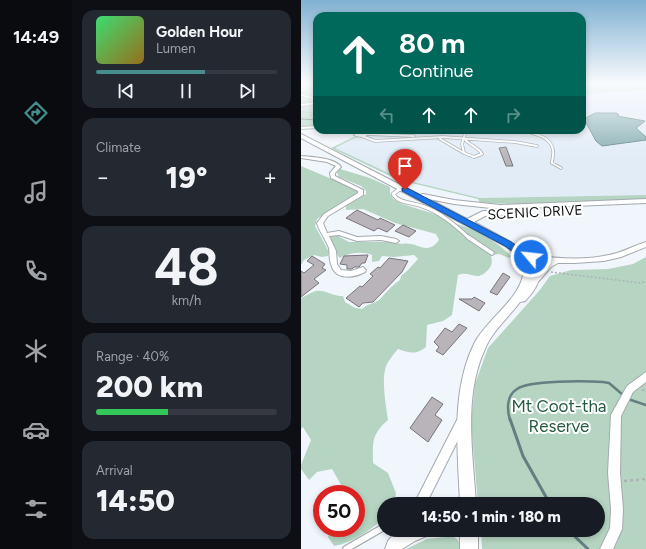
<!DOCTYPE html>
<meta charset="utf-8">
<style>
:root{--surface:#171b24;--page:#242831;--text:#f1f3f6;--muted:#9ea1a6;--line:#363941;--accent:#458d8e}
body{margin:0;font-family:Figtree,sans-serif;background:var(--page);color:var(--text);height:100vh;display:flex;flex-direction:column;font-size:15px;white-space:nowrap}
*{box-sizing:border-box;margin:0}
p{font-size:13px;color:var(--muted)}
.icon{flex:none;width:22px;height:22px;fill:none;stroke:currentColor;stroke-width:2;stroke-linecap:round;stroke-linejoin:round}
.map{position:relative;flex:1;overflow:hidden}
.drawer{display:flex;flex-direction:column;gap:10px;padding:10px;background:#0d0f14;width:229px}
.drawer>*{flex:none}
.banner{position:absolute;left:12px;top:12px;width:273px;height:122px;border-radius:12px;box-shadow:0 2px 6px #0003;background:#00695c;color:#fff;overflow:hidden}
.speed{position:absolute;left:12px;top:485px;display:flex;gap:8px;font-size:20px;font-weight:700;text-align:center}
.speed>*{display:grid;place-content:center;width:52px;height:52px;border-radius:50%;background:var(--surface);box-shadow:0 2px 6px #0003;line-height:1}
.speed .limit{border:6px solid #d22;background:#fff;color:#111}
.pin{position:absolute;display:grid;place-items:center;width:34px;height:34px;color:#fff;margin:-41px -17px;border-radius:50% 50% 50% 0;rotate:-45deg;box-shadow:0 0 4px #0007}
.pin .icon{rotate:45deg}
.me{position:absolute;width:44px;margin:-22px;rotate:298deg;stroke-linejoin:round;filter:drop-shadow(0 0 3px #0008)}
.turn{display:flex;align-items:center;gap:14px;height:84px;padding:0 20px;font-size:18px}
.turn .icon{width:52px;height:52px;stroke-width:2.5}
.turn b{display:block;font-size:28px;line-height:34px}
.lanes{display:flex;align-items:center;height:38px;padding:0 20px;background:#0003;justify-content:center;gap:20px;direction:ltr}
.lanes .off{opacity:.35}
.big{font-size:30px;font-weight:800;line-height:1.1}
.drawer .tile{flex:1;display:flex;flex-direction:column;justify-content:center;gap:6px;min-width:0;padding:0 14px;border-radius:12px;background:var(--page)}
.drawer .dial{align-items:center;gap:0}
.dial b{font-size:52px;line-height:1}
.song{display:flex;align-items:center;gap:12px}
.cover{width:48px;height:48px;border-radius:6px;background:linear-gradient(135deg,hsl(140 70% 55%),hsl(40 70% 35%))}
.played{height:4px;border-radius:2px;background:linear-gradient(90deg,var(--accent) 60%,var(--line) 60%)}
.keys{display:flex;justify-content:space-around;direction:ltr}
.heat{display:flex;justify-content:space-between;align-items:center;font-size:22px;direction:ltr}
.charge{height:6px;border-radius:3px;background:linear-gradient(90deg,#34c759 40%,var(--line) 0)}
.trip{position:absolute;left:76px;top:497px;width:228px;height:40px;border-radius:20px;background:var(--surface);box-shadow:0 2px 6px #0003;font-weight:800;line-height:40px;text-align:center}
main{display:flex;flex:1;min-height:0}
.tab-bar{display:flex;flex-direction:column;width:72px;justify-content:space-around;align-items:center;background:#090b0e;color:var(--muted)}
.tab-bar .icon{width:28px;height:28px}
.tab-bar .selected{color:var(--accent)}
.tab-bar b{font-size:18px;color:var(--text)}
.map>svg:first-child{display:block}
</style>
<main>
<nav class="tab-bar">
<b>14:49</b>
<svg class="icon selected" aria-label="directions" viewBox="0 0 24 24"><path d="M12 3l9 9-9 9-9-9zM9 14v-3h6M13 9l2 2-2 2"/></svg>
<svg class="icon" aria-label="music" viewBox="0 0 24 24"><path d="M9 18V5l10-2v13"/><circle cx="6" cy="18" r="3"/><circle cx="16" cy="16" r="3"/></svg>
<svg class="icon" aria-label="phone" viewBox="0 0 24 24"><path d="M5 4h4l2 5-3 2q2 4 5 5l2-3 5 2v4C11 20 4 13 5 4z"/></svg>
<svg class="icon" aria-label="climate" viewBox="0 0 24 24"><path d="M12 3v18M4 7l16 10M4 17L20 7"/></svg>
<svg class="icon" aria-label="car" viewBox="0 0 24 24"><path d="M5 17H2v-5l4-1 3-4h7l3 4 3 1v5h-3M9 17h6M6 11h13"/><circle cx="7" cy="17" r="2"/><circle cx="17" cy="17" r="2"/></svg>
<svg class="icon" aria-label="filters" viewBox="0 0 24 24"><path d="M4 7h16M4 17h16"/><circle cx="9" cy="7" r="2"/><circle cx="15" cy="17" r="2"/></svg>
</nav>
<section class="drawer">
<div class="tile">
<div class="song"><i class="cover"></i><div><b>Golden Hour</b><p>Lumen</p></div></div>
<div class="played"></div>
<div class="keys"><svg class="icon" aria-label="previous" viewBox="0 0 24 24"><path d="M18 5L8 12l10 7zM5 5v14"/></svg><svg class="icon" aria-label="pause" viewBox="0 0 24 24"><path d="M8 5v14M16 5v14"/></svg><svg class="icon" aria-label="next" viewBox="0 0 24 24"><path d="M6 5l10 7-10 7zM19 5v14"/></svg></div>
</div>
<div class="tile"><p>Climate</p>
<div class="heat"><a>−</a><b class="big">19°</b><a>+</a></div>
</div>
<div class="tile dial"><b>48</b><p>km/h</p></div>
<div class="tile"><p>Range · 40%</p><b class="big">200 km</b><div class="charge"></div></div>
<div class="tile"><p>Arrival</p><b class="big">14:50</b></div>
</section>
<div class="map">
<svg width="345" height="549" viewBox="0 0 345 549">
<rect width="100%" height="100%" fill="#f1f6fc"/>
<!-- built -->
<path fill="#e1ecf7" d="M345,90V195L179,198L100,179L33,148L56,137L65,136L73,130H281V94Z"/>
<!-- green -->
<path fill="#b5d5c2" d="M0,83H16V126H0Z
M281,83H345V90L281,94Z
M67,130H73L65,136L56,137L34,148L100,179L179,198L345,195V199L216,204L179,203L177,199L98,180L30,148Z
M0,166L59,191L16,219L14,226L28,252L27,256L21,257L13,255L3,260L0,265Z
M39,169L69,178L89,187V193L92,199L101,204L137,215L156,224L179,232L199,246L210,256L208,258L198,254L190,255C191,261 192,265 187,270C175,283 169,270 157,275L151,315L142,321L126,325L125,347C115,355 109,353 97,349C92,355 85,363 84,370C81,383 85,407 87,420C70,435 72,442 72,463L87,473L95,493L93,504H83V518C70,530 51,543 33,546L27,537L31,528H55V494H42L43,490L31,469L16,472L8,480L0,469V465L10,440L2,427L0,429V298C5,296 10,292 15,291C23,289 31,296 42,296L44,302L54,308L61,309C66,304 72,304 78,300C86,292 89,287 99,280L100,276L106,271L117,259L113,255L93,257L81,256L78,261L71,262V255C61,251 48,253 39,258L37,256L29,240L31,235H35L48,242H87L102,244C116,241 126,257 138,240L135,234L94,223L62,209L45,210V206L65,194V191L60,186L38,177L36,172Z
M345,257V549H181L180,530H297V504H177L170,422L174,384L187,348L238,291L249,276L270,270L307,269L332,264Z
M152,536L157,540L160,549H105L126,539Z"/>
<!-- water -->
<path fill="#84adb1" stroke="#627f82" d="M294,113H316L318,115L316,116L344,121L335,128L345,137V140L301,146L295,141L283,119Z"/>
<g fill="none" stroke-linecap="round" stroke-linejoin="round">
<!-- stream-far2 -->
<path stroke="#627f82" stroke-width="1" d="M0,119L16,120"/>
<!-- stream-far1 -->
<path stroke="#627f82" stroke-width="2.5" d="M327,399L345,405
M209,420C206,410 205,396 216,389C228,380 285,381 302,382L308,383L322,395"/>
<!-- stream -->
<path stroke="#627f82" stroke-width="3" d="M209,419L222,456L249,504
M267,530L287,549"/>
</g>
<!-- building -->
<path fill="#b8b4ba" stroke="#78757a" d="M205,147L212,166H205L198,148Z
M56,210L77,220L79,218L94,225L86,232L77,228L73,231L45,218Z
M102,225L115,231L108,237L94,231Z
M67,255L64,263H61L58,267H53L51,269H46V265L39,264L43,256Z
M11,256L24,264L21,268L25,270L13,279L18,283L0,297V271L3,273L13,265L6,261Z
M88,258L107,261L101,272L72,302L62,303L58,307L45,298L59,286L61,287L72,276L69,274L77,267L79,268Z
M202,273L209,277L196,295L189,292Z
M173,297L184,303L178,311L158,299H171Z
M158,324L166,328L142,355L135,351L138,347L133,342L144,328L151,332Z
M131,397L142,404L134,415L141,420L127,442L109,428Z"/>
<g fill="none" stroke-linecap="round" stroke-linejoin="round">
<defs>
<path id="lane-far4" d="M0,95L16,99"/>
<path id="lane-far3" d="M220,130C231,133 250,136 252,150C253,154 251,159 251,163L260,168
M66,134L113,136
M61,136L74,141L142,137L214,142L236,146
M163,138C168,146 177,146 181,154L173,157L163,153L161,144L165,130
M139,139L163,153"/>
<path id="lane-far2" d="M100,188L92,194C98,204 111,202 121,206C139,212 154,225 168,238"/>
<path id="lane-far1" d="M167,237L191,253"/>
<path id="lane" d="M45,549L83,527"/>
<path id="street" d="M282,83H285L281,87V84Z
M16,102V104L0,106V104Z
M16,126V128L0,129V127Z
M45,130C52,130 60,130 66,131L68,134C64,137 58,138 53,135L55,133ZM61,132L64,133L58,134Z
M0,156C10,157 35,158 40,167L34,173V176L62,190V195L27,216L22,223L26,233L38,231L56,237L80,236L95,239L98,241L95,243L80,240L56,241L38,235L28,236L35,251L36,264L40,270L50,271L62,267L65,270L64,272C53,278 34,281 30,264C28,259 29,254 28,248C24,238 19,233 16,223L23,214L57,193V191L30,178L29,173L35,166L26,162L0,158Z
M345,242V247L320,257L303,261L274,263H257L250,267L237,282H231L230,280L248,262L228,259L227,257L228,255H230C259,259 288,261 316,253C326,250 335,245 345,242Z
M345,372V382L332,392L320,416L319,473L322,509L321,529L312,549H299L309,528L310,509L307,473L310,415L326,386Z
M161,417L165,418L166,422L125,504H113L157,418Z
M96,530H132L130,534L114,541L101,549H84L87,541Z"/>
<path id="secondary" d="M0,134L119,195L122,194L153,200L199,205L345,199V203L199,209L153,204L128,199L166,219L182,211H204L205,213L204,215L184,216L173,222L210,242L222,250L226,249C230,250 233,254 235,258C244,274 236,289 224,301L219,302C208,317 191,331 184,349C162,396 172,454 175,504H159C157,451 149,391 174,342C186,320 218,299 222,275C224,261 214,253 204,246L0,138Z
M159,530H177V549H159Z"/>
</defs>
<!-- lane-far4 casing -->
<use href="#lane-far4" stroke="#a4a9ae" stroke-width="2.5"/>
<!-- lane-far3 casing -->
<use href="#lane-far3" stroke="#a4a9ae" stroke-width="3.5"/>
<!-- lane-far2 casing -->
<use href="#lane-far2" stroke="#a4a9ae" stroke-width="4.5"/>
<!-- lane-far1 casing -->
<use href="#lane-far1" stroke="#a4a9ae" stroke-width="5.5"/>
<!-- lane casing -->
<use href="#lane" stroke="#a4a9ae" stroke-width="8"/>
<!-- street casing -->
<use href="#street" stroke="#a4a9ae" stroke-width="2"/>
<!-- secondary casing -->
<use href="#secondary" stroke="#a4a9ae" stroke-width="2"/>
<!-- path-far3 -->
<path stroke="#adb1b6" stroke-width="1" stroke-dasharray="1 1" stroke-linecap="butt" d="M2,83V86
M288,83L297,87H333L335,85H345
M343,83L345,84
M16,111L9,115L16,118
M0,112L16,113"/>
<!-- path-far2 -->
<path stroke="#adb1b6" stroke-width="1.5" stroke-dasharray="2 2" stroke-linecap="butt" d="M250,272L340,283L345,281"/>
<!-- path-far1 -->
<path stroke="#adb1b6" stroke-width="2" stroke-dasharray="2.5 2.5" stroke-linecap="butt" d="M341,390L345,391"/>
<!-- path -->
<path stroke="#adb1b6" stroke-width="2.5" stroke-dasharray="3 3" stroke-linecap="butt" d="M323,481L345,479"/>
<!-- lane-far4 -->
<use href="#lane-far4" stroke="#fff" stroke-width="1.5"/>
<!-- lane-far3 -->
<use href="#lane-far3" stroke="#fff" stroke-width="2"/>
<!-- lane-far2 -->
<use href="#lane-far2" stroke="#fff" stroke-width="3"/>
<!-- lane-far1 -->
<use href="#lane-far1" stroke="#fff" stroke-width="3.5"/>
<!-- lane -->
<use href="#lane" stroke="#fff" stroke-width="5.5"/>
<!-- street -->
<use href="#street" fill="#fff" fill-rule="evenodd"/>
<!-- secondary -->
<use href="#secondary" fill="#fff" fill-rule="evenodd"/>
</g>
<!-- sky -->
<linearGradient id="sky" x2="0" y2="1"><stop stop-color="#80b1d2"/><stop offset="0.52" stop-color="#f9fbfe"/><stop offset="1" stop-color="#f9fbfe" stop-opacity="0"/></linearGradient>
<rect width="345" height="160" fill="url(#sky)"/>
<!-- route -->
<path fill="#1a73e8" stroke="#114b97" d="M101,188H106L210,242L224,252L233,255L234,257L230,260L218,256L204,246L101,191Z"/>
<g text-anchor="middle" stroke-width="4" stroke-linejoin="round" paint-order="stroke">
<!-- street labels -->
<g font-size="14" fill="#121315" stroke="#fff">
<text transform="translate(234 212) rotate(-3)" y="5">SCENIC DRIVE</text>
</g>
<!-- near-park labels -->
<g font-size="17" fill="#245b41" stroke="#fff">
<text x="258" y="412">Mt Coot-tha<tspan x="258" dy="20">Reserve</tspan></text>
</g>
</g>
</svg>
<div class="speed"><div class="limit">50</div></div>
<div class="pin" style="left:104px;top:190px;background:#d93025"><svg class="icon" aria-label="arrive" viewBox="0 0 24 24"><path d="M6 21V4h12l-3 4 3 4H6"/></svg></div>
<svg class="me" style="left:230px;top:257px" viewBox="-20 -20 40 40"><circle r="17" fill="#1a73e8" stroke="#fff" stroke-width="3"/><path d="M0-11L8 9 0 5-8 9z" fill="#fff"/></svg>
<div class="trip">14:50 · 1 min · 180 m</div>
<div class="banner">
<div class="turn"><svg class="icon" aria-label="ahead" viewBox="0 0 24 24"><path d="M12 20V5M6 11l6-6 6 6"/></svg><div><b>80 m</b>Continue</div></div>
<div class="lanes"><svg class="icon off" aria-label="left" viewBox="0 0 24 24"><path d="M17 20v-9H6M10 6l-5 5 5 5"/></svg><svg class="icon" aria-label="ahead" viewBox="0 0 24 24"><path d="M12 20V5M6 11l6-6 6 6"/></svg><svg class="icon" aria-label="ahead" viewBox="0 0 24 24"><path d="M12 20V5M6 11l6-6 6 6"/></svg><svg class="icon off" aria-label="right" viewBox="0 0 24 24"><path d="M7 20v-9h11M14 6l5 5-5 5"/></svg></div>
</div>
</div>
</main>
